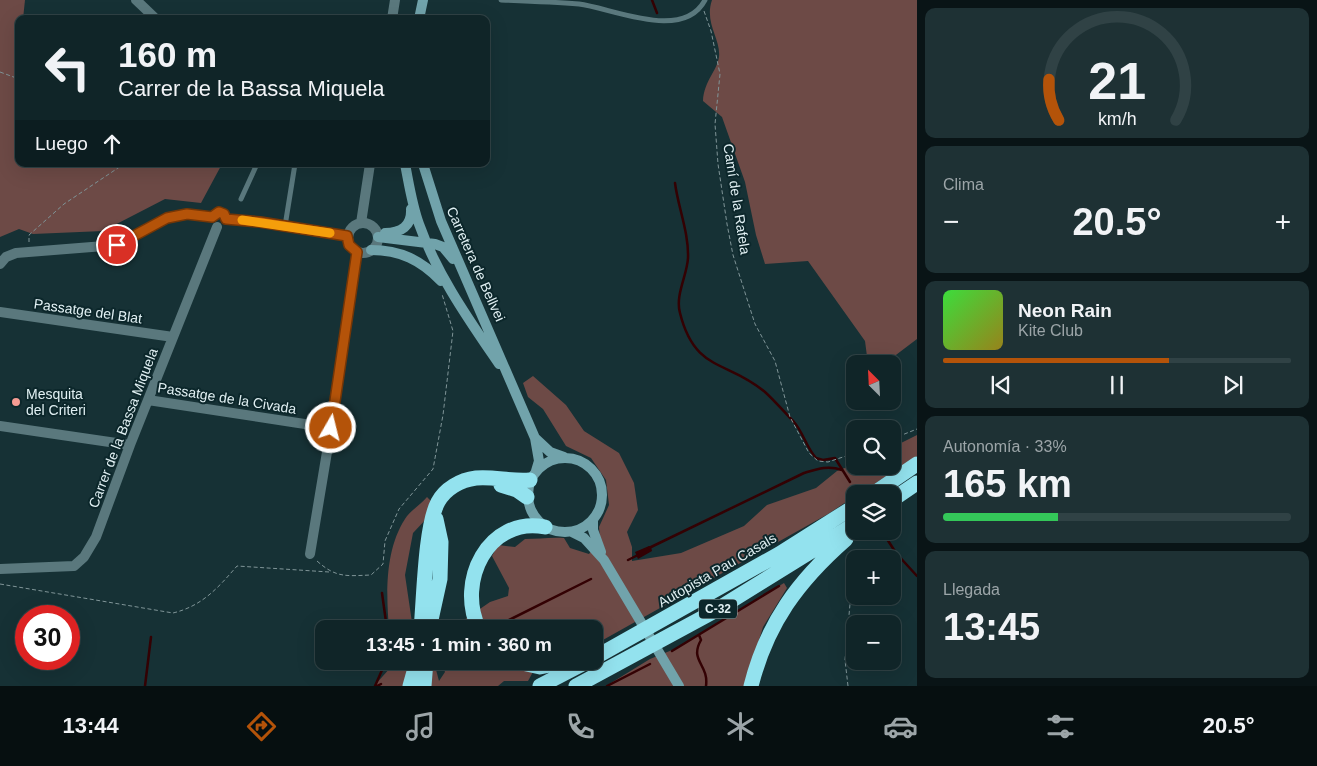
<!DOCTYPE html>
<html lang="es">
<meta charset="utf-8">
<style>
:root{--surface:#102528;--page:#1e3134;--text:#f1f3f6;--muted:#9ca5a8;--line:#304245;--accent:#b45309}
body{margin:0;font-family:Arial,sans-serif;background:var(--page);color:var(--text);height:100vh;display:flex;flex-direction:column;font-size:19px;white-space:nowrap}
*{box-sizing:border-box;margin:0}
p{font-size:16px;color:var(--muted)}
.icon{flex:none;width:28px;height:28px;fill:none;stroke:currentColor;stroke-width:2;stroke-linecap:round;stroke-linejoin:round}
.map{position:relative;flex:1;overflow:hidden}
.drawer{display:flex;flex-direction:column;gap:8px;padding:8px;background:#091416;width:400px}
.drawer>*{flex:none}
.hud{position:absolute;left:15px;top:15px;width:475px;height:152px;border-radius:10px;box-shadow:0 5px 20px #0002,0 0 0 1px var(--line);background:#102528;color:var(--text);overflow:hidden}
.needle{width:32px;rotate:336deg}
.tools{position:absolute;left:846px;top:355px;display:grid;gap:10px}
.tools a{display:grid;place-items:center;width:55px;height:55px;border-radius:10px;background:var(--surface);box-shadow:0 5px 20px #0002,0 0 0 1px var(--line);font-size:25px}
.speed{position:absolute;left:15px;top:605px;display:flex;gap:10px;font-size:25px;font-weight:700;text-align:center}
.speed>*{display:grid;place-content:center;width:65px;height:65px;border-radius:50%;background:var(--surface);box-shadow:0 5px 20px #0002,0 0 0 1px var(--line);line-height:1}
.speed .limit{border:8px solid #d22;background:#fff;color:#111}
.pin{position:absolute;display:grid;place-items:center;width:42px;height:42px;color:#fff;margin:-21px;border:2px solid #fff;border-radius:50%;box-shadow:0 1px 5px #0007}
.me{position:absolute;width:55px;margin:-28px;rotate:8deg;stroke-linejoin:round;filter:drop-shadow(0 0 4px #0008)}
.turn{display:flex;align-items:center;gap:18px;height:105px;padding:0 20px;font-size:22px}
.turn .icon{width:65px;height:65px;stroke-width:2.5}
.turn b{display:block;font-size:35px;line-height:42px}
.then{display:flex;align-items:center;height:48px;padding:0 20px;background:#0003;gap:10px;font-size:19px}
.big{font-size:38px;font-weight:700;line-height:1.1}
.drawer .card{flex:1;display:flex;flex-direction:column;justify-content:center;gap:8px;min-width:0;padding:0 18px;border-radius:10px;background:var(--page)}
.drawer .dial{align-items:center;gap:0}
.dial svg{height:130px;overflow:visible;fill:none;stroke:var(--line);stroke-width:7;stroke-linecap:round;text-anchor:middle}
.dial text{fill:var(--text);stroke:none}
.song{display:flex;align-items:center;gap:15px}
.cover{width:60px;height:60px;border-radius:8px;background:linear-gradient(135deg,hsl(120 70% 55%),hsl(50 70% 35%))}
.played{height:5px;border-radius:2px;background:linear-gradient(90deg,var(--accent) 65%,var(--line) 65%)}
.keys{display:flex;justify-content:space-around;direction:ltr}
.heat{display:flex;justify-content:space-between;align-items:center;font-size:28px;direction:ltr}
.charge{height:8px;border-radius:4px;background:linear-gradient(90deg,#34c759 33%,var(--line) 0)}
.trip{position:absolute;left:315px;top:620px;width:288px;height:50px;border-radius:10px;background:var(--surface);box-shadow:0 5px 20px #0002,0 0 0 1px var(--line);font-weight:700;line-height:50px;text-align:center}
.tab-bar{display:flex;height:80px;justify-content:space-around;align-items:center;background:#060f10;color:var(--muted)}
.tab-bar .icon{width:35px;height:35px}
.tab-bar .on{color:var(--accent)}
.tab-bar b{font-size:22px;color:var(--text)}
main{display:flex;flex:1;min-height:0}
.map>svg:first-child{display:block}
</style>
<main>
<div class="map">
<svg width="917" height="686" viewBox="0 0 917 686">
<rect width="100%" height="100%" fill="#163135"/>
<!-- green -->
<path fill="#6d4a46" d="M0,0H25L23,19H19V164H222L201,203L165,199L103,231L33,234L19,229L0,237Z
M712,0H917V339L884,364H868L865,341L808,261L765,264L756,235L745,182L722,117L703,101C704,81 717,71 719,57C721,39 704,23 712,0Z
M533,376L566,405L584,431L619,453L634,483L638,510L627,532L632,547V561L681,553L744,526L767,505L816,488L837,471L855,464V466H892L893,447L917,435V456L859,494H855V496L828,514L594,645V629H451L490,602L508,596L509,588L492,556L498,545L515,547L525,539C539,539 550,537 564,538L570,548L589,554L600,539L599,527L609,505L606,480L591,458L566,446L543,409L528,397L523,383Z
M427,497L432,502L428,517L413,533L405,575L413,629H389C386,593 385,550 405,519C409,512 421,504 427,497Z
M784,583L787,588L763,627L745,686H606L650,659L677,648Z
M392,661H413L405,686H374L391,667Z
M441,661H539L528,681H504L498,686H430L429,667L434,662L439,681L445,672Z"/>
<!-- water -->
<path fill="#330103" d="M649,546L651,547L652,551L638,559L635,552Z"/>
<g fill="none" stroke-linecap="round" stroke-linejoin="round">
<!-- stream -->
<path stroke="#330103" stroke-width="2.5" d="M652,0L657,13
M675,183C678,207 689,233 688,258C687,276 675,295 680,313C695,373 728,360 765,392C775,401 785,413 794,422C803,432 806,447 816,458L823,460L835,458L850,482
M887,539L896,553L917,576
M649,548L804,473C817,469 828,465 842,470
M628,560L638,555
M382,593L387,629
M493,628L591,579
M699,635L701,640C689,661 709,664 706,686
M672,651L779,586
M145,686L151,637
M375,686L386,661
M377,686L381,684
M607,686L650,664"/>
<!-- path -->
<path stroke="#809598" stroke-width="1" stroke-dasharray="4 2.5" stroke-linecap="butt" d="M704,11L711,31L720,74L715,124L718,164L727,224L733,255L755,324L775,361L790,417L809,453L818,461L828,462L855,453
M0,72L19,79
M29,242V235L64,204L124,164
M892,439L917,429
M890,559L896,555
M317,561C336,578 346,576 371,575L383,564L385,541L399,509L433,469L443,415L453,331L442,294
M0,584L173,613C202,606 218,588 237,566L329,572
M848,686L845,660L850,604L848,585L855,581"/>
<!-- service -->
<path stroke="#5a787d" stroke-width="5" d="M501,0C527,1 553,2 579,4C612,8 683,42 705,0
M241,199L257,164
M285,226L295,164"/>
<!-- minor -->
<path stroke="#5a787d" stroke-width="10" d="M136,0L156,19
M392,19L395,0
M226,219L260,222L347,236
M361,223L370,164
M348 238a15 15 0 1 1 30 0a15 15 0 1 1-30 0Z
M0,264L6,257L16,253L117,245L167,218L187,214L212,217
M0,312L173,337
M148,400L331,428
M0,426L130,445
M310,554L331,428L357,252
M0,569L74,566L84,557L96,537L130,445L217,227"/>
<!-- secondary -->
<path stroke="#71a3ab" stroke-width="10" d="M419,19L423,0
M405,164C409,184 412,205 419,224C437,275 469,320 499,364
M423,164L441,221L535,438L539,461L536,471
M385,233C401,233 412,226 411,209
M378,237L435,244L443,247L453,259
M371,250C400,250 421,260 441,281
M535,438L550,452L564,457
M528 495a37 37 0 1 1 74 0a37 37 0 1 1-74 0Z
M593,520V530L601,552
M572,532L584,538L604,560L679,686"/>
<!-- motorway -->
<path stroke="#93e2ee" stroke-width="15" d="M501,485L517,490L527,497
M873,494L917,464
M892,500L917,483
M421,629C424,599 425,526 438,502C445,489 460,480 476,478C493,476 512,482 530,480
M429,629L440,579L441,542L436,519
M479,629C456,582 488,516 545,527
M594,658L779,554L855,506
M513,661L540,667L570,661
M410,686L417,661
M424,686L426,661
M540,686L588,661
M576,686L713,612L855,524
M751,686C767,623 798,581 846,539"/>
</g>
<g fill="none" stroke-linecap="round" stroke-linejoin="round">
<defs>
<path id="route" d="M117,245L167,218L187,214L212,217L219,212L224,214L226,219L260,222L347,236L349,245L357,252L331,428"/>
</defs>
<!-- route casing -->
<use href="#route" stroke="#753606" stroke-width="12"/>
<!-- route -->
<use href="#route" stroke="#b45309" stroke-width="9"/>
<!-- slow -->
<path stroke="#f59e0b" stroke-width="9" d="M242,220L330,233"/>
</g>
<!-- markers -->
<circle fill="#f59c93" stroke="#0c272b" stroke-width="2" cx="16" cy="402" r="5"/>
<g text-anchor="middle" stroke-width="4" stroke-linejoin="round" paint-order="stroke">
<!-- shield labels -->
<rect fill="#0c272b" stroke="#a1b4b7" stroke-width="1" x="699" y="599.5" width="38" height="19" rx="4"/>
<g font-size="12" font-weight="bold" fill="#e1f0f3">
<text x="718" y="613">C-32</text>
</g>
<!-- street labels -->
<g font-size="14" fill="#e1f0f3" stroke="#0c272b">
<text transform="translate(737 199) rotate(81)" y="5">Camí de la Rafela</text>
<text transform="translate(476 264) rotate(66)" y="5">Carretera de Bellvei</text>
<text transform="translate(88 311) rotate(8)" y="5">Passatge del Blat</text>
<text transform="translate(227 398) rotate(9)" y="5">Passatge de la Civada</text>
<text transform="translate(123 428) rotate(-69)" y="5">Carrer de la Bassa Miquela</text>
<text transform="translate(717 570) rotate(-30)" y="5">Autopista Pau Casals</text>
</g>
<!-- poi labels -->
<g font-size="14" fill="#e1f0f3" stroke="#0c272b" text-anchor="start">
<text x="26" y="399">Mesquita<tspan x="26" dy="16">del Criteri</tspan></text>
</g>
</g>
</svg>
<div class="tools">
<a><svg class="needle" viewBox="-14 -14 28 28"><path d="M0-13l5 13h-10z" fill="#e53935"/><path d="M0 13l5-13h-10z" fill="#9ca5a8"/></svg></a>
<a><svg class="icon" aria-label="search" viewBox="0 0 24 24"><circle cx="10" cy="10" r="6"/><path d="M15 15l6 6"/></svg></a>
<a><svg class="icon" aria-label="layers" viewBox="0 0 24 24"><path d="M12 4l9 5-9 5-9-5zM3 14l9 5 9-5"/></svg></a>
<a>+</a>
<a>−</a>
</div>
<div class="speed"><div class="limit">30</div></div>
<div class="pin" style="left:117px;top:245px;background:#d93025"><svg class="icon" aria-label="arrive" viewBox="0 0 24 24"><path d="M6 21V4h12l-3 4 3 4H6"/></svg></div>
<svg class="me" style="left:331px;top:428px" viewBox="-20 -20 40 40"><circle r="17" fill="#b45309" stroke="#fff" stroke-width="3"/><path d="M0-11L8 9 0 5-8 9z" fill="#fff"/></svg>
<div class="trip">13:45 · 1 min · 360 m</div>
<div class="hud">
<div class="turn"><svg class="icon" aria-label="left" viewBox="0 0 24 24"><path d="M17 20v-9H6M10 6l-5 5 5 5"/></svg><div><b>160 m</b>Carrer de la Bassa Miquela</div></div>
<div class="then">Luego<svg class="icon" aria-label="ahead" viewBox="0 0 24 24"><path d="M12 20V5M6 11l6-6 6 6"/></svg></div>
</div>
</div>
<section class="drawer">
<div class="card dial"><svg viewBox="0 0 100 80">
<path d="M14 69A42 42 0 1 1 86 69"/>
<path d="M14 69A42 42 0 0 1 8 44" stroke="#b45309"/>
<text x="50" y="56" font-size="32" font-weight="700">21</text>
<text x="50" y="72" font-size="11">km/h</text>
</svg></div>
<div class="card"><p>Clima</p>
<div class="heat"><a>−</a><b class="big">20.5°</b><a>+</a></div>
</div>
<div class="card">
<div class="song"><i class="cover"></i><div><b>Neon Rain</b><p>Kite Club</p></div></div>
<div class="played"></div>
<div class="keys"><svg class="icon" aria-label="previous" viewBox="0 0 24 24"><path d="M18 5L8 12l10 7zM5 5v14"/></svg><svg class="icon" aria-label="pause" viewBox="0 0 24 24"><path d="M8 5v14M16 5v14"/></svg><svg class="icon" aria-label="next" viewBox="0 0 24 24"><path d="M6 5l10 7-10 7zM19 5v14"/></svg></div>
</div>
<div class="card"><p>Autonomía · 33%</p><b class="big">165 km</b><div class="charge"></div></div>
<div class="card"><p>Llegada</p><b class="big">13:45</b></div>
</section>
</main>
<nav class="tab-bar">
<b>13:44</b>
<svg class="icon on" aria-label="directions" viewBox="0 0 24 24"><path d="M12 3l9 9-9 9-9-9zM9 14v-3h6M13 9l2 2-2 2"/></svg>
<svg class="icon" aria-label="music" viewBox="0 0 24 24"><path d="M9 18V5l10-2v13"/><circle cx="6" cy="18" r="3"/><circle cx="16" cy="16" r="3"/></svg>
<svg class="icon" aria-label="phone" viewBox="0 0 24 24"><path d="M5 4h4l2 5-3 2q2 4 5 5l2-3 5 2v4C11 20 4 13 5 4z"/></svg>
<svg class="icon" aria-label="climate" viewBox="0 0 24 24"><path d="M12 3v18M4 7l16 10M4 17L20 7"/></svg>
<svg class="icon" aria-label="car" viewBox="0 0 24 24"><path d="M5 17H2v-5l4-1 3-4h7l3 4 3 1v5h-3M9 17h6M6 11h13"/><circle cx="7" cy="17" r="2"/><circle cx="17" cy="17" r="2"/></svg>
<svg class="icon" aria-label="filters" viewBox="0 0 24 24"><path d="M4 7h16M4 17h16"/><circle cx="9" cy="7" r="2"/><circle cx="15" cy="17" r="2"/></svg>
<b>20.5°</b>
</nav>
